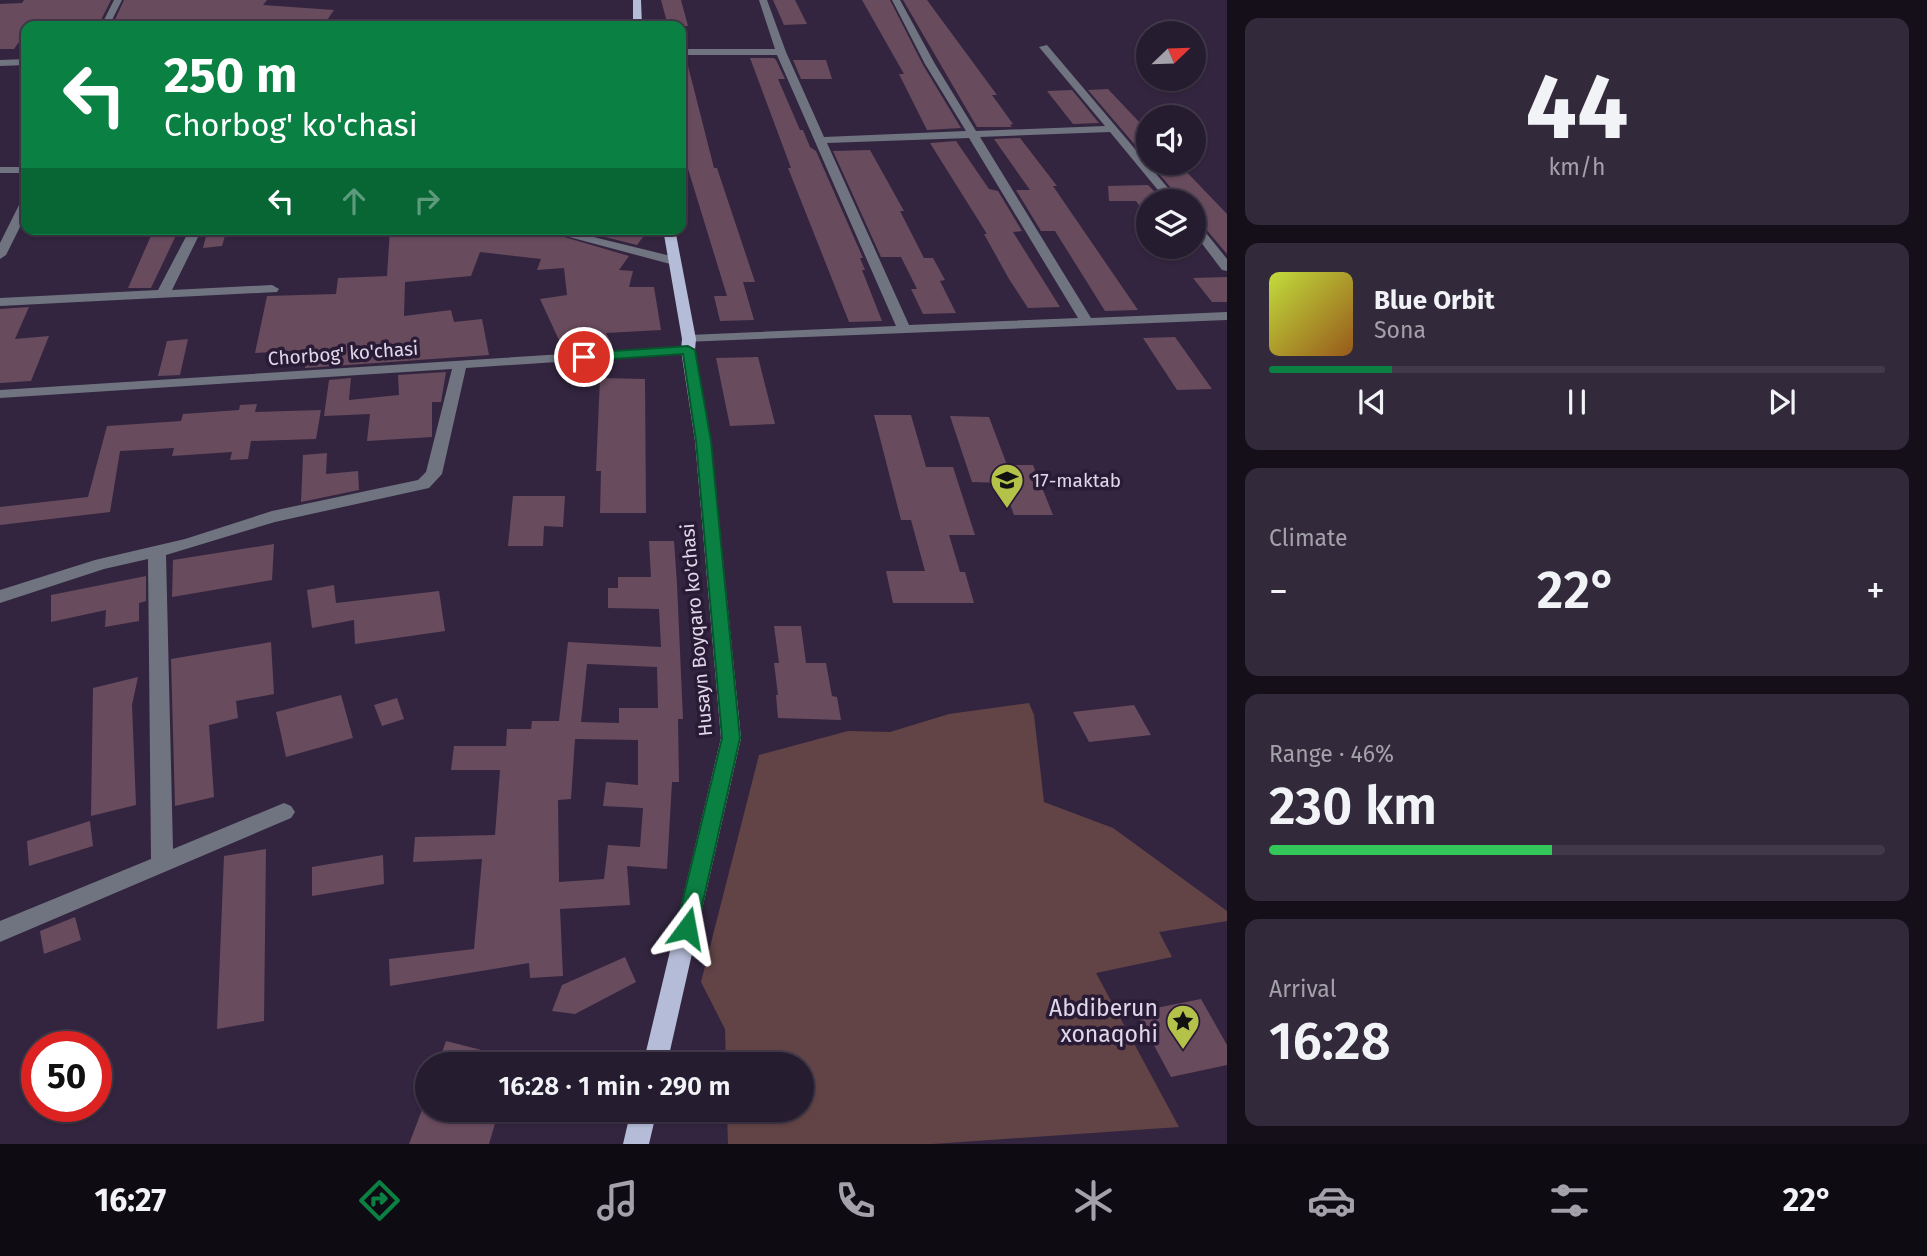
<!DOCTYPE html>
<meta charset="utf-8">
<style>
:root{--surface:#261c2f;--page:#32293b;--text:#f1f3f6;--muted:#a4a1aa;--line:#423a4b;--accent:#0b8043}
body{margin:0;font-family:"Fira Sans",sans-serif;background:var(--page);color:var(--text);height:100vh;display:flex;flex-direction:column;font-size:26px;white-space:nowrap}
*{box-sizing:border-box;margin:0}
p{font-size:23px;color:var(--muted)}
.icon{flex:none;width:38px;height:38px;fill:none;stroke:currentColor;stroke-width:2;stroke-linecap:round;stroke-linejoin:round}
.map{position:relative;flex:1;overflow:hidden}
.sheet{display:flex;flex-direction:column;gap:18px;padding:18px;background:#150f1a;width:700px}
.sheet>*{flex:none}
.guide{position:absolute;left:21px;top:21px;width:665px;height:214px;border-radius:14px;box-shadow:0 2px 5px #0004,0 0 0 2px var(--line);background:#0b8043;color:#fff;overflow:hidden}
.needle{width:46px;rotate:67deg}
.controls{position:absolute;left:1136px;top:21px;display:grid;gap:14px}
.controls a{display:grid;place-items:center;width:70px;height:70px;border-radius:50%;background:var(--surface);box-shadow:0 2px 5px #0004,0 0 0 2px var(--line);font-size:35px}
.speed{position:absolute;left:21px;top:1031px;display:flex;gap:14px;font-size:35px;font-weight:700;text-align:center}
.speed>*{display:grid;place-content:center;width:91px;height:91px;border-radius:50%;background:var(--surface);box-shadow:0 2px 5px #0004,0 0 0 2px var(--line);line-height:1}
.speed .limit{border:10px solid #d22;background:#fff;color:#111}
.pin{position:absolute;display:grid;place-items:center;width:60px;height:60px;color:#fff;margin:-30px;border:4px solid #fff;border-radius:50%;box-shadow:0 2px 7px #0007}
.me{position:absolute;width:77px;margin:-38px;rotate:13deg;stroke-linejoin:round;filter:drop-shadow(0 0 5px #0008)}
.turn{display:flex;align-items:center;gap:24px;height:147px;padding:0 28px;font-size:32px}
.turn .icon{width:91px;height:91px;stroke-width:2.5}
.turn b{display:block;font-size:49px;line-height:60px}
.lanes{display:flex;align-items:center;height:66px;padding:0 28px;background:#0003;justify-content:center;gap:35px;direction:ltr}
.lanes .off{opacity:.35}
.big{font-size:52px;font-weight:600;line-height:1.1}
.sheet .card{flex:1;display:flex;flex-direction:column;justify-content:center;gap:10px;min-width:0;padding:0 24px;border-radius:14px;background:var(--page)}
.sheet .dial{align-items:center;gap:0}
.dial b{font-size:91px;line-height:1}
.song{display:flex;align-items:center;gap:21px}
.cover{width:84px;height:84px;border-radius:10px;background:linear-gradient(135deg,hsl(70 70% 55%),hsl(30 70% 35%))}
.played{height:7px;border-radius:4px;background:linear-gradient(90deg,var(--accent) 20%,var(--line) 20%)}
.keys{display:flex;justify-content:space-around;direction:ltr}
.heat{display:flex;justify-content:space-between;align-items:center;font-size:38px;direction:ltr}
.charge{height:10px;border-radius:5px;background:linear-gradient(90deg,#34c759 46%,var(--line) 0)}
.trip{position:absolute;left:415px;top:1052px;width:399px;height:70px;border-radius:35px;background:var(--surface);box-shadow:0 2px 5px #0004,0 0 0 2px var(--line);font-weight:600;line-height:70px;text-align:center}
.tabs{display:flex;height:112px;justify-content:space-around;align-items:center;background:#0f0b13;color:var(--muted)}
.tabs .icon{width:49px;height:49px}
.tabs .active{color:var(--accent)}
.tabs b{font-size:32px;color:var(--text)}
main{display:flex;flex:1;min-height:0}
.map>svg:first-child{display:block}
</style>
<main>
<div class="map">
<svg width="1227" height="1144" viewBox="0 0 1227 1144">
<rect width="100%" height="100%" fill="#33253f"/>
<!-- green -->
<path fill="#634446" d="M1029,703L1034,715L1044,802L1113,828L1227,911V921L1159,932L1172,957L1096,973L1179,1127L932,1144H728L727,1110H802V1064H726L725,1029L701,982L759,755L848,731L890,732L949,714Z"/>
<!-- building -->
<path fill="#694b5e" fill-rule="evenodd" d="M24,0H111L99,24L92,26H26V32L14,49H0V4L22,3Z
M124,0H267L263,5L334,10L323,26L113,24Z
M661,0H681L688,26H668Z
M773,0H795L807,24L784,25Z
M862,0H890L923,65L961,128L927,130L899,74H904Z
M903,0H927L997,95H992L1013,124L1010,125L1012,127H977Z
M681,58H686L714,168H717L755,282H743L754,320L720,321L714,296H727L681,146Z
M750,58H774L776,60L785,79H778L800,130H803L810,147L816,151L863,258H860L865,270H862L882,321L849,322L788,168H791Z
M793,60H826L832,79H801Z
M1108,89L1142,125H1148V160L1088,90Z
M1072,90L1099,123L1073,124L1047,91Z
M1020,138L1057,186H1053L1138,310L1105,311L1055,231H1041L1016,190H1030L994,139Z
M956,141L989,189L998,191L1022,231L1013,232L1060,307L1028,308L1009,279L984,234H987L930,143Z
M870,150L904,211H900L924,258H933L945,280L940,281L956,313L923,314L911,289H917L901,257H881L833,151Z
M1150,163H1178L1227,214V254L1194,215V201H1182Z
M1148,185L1164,201H1148V217L1136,201H1109L1108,186Z
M154,229H179L151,288H128Z
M208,229H227L222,246L203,248Z
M390,229H537L629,256L619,270L633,271L629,287H654L661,330L606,333L612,344L564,351L540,299L567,295L564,268L537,270L541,259L480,252L471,276L405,282L404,316L451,310L454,322L482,319L489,355L305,368L307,350L255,353L267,296L336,294L338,278L387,276Z
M573,229L618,232L619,229H649L637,245Z
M1227,277V302H1212L1193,278Z
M29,307L15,339L49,336L31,381L0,383V309Z
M1175,337L1212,389L1177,390L1143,338Z
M188,339L180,375L158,376L167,341Z
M758,357L775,424L730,426L716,358Z
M446,372L441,402H432V437L367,441L370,414L324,416L329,380L351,378L349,400L399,395L398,375Z
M600,378L645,379L646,513H600L601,471H596Z
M257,404L255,412L321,410L316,439L251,441L248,459L230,460L232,452L172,456L174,448L120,451L110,512L0,525V507L88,497L107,426L181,421L183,414L239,410L240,405Z
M874,415H911L926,467H953L975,535H949L960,572H965L974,603H893L886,571H925L911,520H901Z
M950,416L989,417L1007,465H1033L1053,515H1014L1002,483L972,482Z
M327,453L326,474L358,471L359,490L301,502L303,455Z
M513,496H565L563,527L544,526L543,546H508Z
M649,541H674L677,584L683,719H678L679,782H672L667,869L627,866L630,905L560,909L563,976L530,978L529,963L390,986L389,959L474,949L482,859L413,862L415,837L495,835L500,770H451L454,746H506L507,729H531L532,721H559L568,642L661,647L659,609L608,608V588H618V577H651ZM587,664L657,667L658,708H619V723L581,722ZM575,739L638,740V785L606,782L603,806L643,808L640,847L608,845L604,879L559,882L558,800L571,799Z
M274,544L272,580L172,597L173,560Z
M146,576V601L139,603V621L105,627L106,610L51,622V595Z
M334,585L336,603L439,591L445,631L355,644L354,620L312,628L307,590Z
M774,626H801L806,663H826L832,696L837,697L841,720L778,718L776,695H778L774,663H779Z
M271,642L274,694L236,701L238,718L209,725L214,797L175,806L171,659Z
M138,677L132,705L136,805L91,816L93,688Z
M341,695L353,738L286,757L276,712Z
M397,698L404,719L382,726L374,705Z
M1134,705L1151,735L1089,742L1073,712Z
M90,821L93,846L29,866L27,841Z
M266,849L264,1021L217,1029L224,856Z
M383,855L384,884L312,896V867Z
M75,917L81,940L44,954L40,931Z
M625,957L636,982L575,1014L552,1011L562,985Z
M1201,999L1227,1045V1065L1171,1077L1136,1012Z
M446,1041L513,1058L512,1064H438Z
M422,1110H499L489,1144H409Z"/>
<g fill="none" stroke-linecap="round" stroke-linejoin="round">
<!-- minor -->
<path fill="#707481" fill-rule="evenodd" d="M114,0H122L109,26H101Z
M759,0H767L786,52L824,137L966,131L925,64L892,0H900L935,64L976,131L1105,126L1039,47L1047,45L1179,201H1167L1110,132L980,137L1091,318L1227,312V320L684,342L682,339L689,335L896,326L777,55H681V49H775ZM969,138L1078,318L909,325L827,143Z
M26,59V65L0,66V60Z
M0,167H26V173H0Z
M26,199V215L6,255L0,259V243L20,203Z
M1194,222L1198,223L1227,259V271L1222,270L1194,233Z
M190,229H202L172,290L272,285L279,289L277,292L0,306V298L158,290Z
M539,229H561L679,258L680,261L674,265Z
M688,346L693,347V353L466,368L442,474L429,488L275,522L166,555L173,849L284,803L291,806L295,812L291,818L0,942V921L151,859L148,559L104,569L0,603V590L95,560L185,539L272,511L418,480L426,472L452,369L0,398V390Z"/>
<!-- major -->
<path fill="#b5bcd7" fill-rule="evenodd" d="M633,0H641L642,26H633Z
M663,229H675L696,339L695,350L711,441L741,738L667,1064H643L721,738L695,441L681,350L682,339Z
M631,1110H657L649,1144H623Z"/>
</g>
<!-- route -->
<path fill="#0b8043" stroke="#07532c" stroke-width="2" d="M688,346L695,350L711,441L740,738L697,928L694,935L687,938L680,935L676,928L722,738L696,441L683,354L584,361L578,357L584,353Z"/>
<!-- icons -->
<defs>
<symbol id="school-pin" viewBox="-11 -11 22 30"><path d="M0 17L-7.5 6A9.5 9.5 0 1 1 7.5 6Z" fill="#b5c249" stroke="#291b35"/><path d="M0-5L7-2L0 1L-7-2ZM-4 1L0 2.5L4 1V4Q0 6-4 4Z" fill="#111"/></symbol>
<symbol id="sight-pin" viewBox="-11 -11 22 30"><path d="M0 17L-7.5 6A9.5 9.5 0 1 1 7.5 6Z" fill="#b5c249" stroke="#291b35"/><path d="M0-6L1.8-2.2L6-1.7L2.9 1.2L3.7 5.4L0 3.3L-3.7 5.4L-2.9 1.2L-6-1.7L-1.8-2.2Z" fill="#111"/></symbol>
</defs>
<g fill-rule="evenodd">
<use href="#school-pin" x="988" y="461" width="38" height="52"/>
<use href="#sight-pin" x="1164" y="1002" width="38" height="52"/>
</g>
<g text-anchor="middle" stroke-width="7" stroke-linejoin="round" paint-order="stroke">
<!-- street labels -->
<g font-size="19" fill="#e0d8e9" stroke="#291b35">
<text transform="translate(343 353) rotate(-4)" y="7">Сhorbog' ko'chasi</text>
<text transform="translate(696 630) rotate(-95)" y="7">Husayn Boyqaro ko'chasi</text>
</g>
<!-- poi labels -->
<g font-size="19" fill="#e0d8e9" stroke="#291b35" text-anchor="start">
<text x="1032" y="487">17-maktab</text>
</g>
<!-- near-poi labels -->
<g font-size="23" fill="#e0d8e9" stroke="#291b35" text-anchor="end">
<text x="1158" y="1016">Abdiberun<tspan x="1158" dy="26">xonaqohi</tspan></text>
</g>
</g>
</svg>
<div class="controls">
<a><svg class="needle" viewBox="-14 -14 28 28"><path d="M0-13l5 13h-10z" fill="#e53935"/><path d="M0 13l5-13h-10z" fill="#a4a1aa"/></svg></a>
<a><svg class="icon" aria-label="sound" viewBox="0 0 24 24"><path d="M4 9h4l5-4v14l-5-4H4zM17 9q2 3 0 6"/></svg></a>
<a><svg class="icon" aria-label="layers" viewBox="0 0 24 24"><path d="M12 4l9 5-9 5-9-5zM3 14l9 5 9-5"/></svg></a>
</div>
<div class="speed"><div class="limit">50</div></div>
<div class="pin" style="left:584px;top:357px;background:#d93025"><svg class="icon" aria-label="arrive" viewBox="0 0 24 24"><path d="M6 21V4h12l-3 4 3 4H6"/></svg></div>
<svg class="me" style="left:687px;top:928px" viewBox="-20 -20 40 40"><path d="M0-17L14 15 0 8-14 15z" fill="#0b8043" stroke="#fff" stroke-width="4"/></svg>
<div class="trip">16:28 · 1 min · 290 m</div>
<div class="guide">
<div class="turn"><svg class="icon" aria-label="left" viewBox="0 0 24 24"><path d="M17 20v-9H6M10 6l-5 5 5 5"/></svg><div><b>250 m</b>Сhorbog' ko'chasi</div></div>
<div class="lanes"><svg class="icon" aria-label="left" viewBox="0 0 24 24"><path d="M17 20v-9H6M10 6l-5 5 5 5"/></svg><svg class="icon off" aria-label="ahead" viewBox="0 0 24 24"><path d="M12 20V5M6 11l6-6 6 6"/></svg><svg class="icon off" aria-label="right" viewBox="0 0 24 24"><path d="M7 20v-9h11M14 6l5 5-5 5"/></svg></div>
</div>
</div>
<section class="sheet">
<div class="card dial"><b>44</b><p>km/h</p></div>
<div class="card">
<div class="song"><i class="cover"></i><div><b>Blue Orbit</b><p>Sona</p></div></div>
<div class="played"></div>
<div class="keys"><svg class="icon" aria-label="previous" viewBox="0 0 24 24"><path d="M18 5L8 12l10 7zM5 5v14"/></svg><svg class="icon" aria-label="pause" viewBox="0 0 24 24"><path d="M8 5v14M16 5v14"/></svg><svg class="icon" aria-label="next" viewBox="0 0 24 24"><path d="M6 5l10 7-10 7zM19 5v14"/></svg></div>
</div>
<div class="card"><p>Climate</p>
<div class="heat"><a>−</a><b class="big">22°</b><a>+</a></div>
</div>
<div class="card"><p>Range · 46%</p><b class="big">230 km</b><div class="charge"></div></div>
<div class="card"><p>Arrival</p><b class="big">16:28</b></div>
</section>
</main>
<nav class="tabs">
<b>16:27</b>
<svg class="icon active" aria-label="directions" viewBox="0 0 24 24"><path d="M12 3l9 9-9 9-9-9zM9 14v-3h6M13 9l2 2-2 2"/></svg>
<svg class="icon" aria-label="music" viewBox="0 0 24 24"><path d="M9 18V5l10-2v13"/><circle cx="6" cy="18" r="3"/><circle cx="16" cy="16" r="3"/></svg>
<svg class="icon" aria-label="phone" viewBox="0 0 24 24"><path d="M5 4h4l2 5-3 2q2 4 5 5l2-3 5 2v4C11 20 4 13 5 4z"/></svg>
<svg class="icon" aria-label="climate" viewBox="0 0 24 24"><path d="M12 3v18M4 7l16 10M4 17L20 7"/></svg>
<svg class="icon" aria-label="car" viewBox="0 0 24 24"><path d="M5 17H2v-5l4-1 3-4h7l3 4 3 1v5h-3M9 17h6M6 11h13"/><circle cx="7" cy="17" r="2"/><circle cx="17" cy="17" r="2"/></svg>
<svg class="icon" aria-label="filters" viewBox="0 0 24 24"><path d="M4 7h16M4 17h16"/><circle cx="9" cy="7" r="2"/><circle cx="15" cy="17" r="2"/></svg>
<b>22°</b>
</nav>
